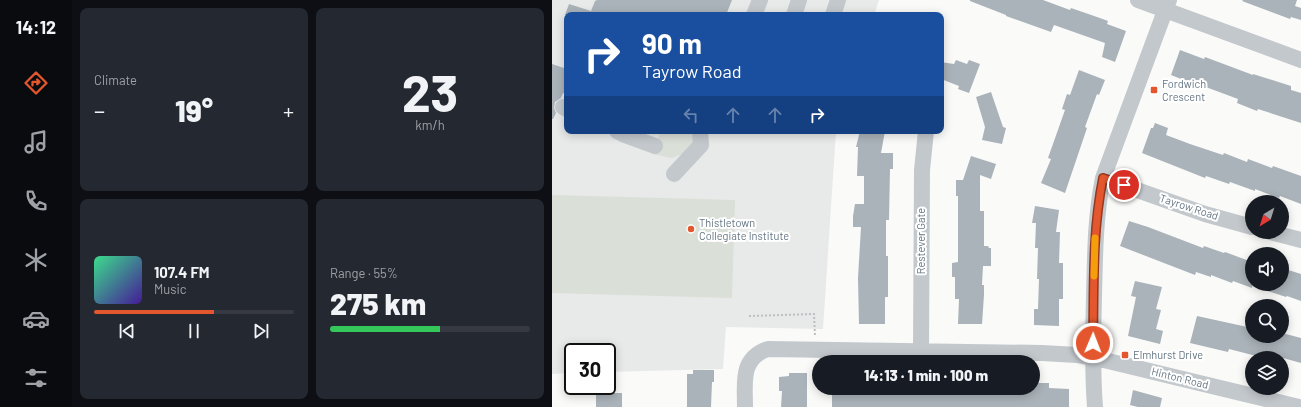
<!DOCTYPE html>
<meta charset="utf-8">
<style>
:root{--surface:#171b24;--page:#242831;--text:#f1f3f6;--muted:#9ea1a6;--line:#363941;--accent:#e4572e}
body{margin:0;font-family:Barlow,sans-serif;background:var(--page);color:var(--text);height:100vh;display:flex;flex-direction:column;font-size:15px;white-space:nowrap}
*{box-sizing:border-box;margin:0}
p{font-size:13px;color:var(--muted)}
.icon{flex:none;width:22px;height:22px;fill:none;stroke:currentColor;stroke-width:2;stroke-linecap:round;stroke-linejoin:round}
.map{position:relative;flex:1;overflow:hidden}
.side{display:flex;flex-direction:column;gap:8px;padding:8px;background:#0d0f14;width:480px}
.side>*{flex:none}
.top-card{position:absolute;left:12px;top:12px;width:380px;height:122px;border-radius:8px;box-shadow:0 2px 10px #0003;background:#1a4fa0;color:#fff;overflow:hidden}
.needle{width:26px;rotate:218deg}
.tools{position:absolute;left:693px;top:195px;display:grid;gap:8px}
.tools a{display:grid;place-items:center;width:44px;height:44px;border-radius:50%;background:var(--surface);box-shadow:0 2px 10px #0003;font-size:20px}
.speed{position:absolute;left:12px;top:343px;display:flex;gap:8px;font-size:20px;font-weight:700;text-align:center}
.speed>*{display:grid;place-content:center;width:52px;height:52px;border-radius:50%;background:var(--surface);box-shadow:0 2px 10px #0003;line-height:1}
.speed .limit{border:2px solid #111;border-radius:6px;background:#fff;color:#111}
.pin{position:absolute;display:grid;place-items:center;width:34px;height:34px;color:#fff;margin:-17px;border:2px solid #fff;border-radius:50%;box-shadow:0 1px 4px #0007}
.me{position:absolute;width:44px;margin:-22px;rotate:1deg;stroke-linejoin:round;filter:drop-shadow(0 0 3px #0008)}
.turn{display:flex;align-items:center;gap:14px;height:84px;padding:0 12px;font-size:18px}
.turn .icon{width:52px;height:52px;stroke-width:2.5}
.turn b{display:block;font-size:28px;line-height:34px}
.lanes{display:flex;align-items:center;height:38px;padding:0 12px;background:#0003;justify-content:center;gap:20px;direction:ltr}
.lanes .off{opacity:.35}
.big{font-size:30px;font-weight:800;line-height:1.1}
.side .card{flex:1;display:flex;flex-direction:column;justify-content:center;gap:6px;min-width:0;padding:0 14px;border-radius:8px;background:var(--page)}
.side .dial{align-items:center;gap:0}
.dial b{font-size:52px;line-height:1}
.song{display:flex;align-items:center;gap:12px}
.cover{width:48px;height:48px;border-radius:6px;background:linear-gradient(135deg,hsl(150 70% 55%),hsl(260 70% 35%))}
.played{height:4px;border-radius:2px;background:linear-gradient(90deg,var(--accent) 60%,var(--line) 60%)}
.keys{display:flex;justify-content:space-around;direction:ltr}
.heat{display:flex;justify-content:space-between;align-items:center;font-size:22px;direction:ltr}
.charge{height:6px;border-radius:3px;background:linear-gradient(90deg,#34c759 55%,var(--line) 0)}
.side .tiles{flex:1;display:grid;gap:8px;grid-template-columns:repeat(2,1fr)}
.trip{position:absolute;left:260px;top:355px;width:228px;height:40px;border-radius:20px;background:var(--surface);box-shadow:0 2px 10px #0003;font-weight:800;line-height:40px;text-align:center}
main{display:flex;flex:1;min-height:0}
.menu{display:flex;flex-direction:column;width:72px;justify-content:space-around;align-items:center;background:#090b0e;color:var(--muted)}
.menu .icon{width:28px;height:28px}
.menu .current{color:var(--accent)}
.menu b{font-size:18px;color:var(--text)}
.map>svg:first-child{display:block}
</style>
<main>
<nav class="menu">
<b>14:12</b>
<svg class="icon current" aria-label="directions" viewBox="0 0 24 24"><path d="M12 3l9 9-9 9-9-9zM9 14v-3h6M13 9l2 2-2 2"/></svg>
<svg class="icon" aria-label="music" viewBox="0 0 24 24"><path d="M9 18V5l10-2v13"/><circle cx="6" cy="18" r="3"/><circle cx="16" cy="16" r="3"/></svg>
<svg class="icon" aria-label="phone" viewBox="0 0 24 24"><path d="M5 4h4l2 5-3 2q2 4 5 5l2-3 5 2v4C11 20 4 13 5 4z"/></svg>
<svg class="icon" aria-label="climate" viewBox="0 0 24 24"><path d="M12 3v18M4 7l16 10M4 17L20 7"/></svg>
<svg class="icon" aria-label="car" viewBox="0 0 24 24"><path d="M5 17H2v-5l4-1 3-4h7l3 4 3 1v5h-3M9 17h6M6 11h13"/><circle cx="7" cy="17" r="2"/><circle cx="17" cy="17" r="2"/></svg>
<svg class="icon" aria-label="filters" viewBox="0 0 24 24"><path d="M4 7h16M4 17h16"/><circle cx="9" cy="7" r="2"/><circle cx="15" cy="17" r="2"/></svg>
</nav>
<section class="side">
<div class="tiles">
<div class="card"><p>Climate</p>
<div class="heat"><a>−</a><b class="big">19°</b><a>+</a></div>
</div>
<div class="card dial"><b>23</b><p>km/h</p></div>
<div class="card">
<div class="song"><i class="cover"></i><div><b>107.4 FM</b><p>Music</p></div></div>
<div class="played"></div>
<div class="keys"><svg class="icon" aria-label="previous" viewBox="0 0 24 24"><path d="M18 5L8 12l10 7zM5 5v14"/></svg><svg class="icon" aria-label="pause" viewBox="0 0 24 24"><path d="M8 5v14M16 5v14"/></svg><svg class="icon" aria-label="next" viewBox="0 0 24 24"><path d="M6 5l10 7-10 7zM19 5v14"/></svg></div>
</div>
<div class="card"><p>Range · 55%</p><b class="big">275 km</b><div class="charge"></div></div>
</div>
</section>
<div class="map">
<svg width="749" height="407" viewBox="0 0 749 407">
<rect width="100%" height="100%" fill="#fafaf8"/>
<!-- built -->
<path fill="#e8e9e9" d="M0,0H327L322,15H15V131H284L271,329L174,327L171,369L55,372V352H21V373L0,374Z"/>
<!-- green -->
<path fill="#dadfd7" d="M109,131H148L149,142L132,153L120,158L100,154Z
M0,195L183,200L180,298L0,293Z"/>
<!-- building -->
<path fill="#aab3b9" d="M45,0H180L174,15H13L17,4L39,11L43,1Z
M418,0H491L518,10L519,8L545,17L556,21L555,24L574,31L563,62L550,57L553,43L502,25L499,32L454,16V15L418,1Z
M691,0H745L743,6L749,8V20L739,17L738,19L690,1Z
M628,50L652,59L653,57L701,75V74L739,86V90L749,93V123L706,109L705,111L685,103L686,99L635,80L634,81L619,75Z
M404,60L415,64L417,60L428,64L417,93L406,89L407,86L389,79V62L402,64Z
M0,64L15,69V94L11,93L9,98L3,102L2,108L4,113L1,119H0Z
M527,70L553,80L547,95L545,94L533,127L535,128L513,193L489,183L499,159L496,158L513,110L510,109L515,94L518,95Z
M439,92L451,127L454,128L450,144L430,140L433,127L424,97Z
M603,123L616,128L614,135L638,144L671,155L672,153L695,162L696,159L720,168L721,166L749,176V204L728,196L727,198L703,189V191L678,182L677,184L654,176L653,178L590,153L599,128H601Z
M308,131H333L329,153H341V169H338L337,220H334V256H336V297H333V324H307L306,278L309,227H301V216L303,204H312V176H305L306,147H304Z
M419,156L444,164L439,179L428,175V211H432V246H436L437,248H439V266H431L430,285H432V295L430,324H406L407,299H403V277H400V263L406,262V196H404V180H411Z
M483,206L507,210L504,232H508L507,263H511V299H507V326L482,325V309H486L487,279H485L486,248H483L484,223H480Z
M577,221L596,227L651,248L652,246L672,253L673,252L700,262V288L681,281L680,283L659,275V277L644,272L643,275L568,246Z
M730,268L749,274V301L735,296L734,297L700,286L701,284H730Z
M583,281L610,287L604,309L609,310L604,329L611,331L608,344L576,336L584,297L579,296Z
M645,316L700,328V336H730V333L749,338V363L731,358H712L677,349L676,352L638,343Z
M141,370H162V382H160L159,407H135V374H141Z
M237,373H255V407H229L230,391H227V377L237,376Z
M483,383H497V388L517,389V407H280V388H483Z
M581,390L610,398L608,407H586L578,405Z
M44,393H70V407H44Z"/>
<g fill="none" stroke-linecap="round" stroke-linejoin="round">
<!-- path -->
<path stroke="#bbbfc2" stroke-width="2" stroke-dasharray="2 2" stroke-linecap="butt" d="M197,316L262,314L263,336"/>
<!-- minor -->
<path stroke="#c3c8cc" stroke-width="16" d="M586,0L749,60
M202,15L208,0
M242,15L247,0
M281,15L286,0
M11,107L15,109
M65,131L73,135L103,146
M122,174L149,145L148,131
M551,178L653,214L700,227
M718,232L749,240
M369,351L370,170L374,131
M193,407C193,383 188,358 216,349L490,353L525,355L556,361L747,407
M543,407C540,370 541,334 542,297C543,257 543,217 551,178L617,0"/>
</g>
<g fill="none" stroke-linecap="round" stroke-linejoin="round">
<defs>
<path id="route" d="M541,343C542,288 540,232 551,178L572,185"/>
</defs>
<!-- route casing -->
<use href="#route" stroke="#94391e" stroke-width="10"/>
<!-- route -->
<use href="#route" stroke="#e4572e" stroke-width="7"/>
<!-- slow -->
<path stroke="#f59e0b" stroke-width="7" d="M542,276L543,238"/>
</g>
<!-- markers -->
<g fill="#e4572e" stroke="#fff" stroke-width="1.5">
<rect x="598" y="86" width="8" height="8" rx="2"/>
<circle cx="139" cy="229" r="4"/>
<rect x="569" y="351" width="8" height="8" rx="2"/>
</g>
<g text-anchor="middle" stroke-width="4" stroke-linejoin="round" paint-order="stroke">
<!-- poi labels -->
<g font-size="11" fill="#657683" stroke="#fff" text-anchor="start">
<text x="610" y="88">Fordwich<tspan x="610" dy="13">Crescent</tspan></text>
<text x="147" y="227">Thistletown<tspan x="147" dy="13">Collegiate Institute</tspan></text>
<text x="581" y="359">Elmhurst Drive</text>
</g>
<!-- street labels -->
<g font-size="11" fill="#657683" stroke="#fff">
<text transform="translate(637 207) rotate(18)" y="4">Tayrow Road</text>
<text transform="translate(369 241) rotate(-90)" y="4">Restever Gate</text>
<text transform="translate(628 378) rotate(14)" y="4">Hinton Road</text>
</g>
</g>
</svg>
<div class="tools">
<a><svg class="needle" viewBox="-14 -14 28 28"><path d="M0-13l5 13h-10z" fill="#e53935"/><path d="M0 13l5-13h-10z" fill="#9ea1a6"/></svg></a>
<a><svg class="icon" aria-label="sound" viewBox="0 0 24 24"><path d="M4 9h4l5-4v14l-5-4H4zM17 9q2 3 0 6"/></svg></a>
<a><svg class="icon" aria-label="search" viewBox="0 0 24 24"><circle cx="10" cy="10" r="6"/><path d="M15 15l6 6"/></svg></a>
<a><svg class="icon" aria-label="layers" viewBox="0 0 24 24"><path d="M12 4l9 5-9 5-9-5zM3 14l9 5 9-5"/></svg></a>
</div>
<div class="speed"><div class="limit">30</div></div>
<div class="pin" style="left:572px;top:185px;background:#d93025"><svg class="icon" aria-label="arrive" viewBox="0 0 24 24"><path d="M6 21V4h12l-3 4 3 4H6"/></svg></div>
<svg class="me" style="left:541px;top:343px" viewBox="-20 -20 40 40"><circle r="17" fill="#e4572e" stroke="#fff" stroke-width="3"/><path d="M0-11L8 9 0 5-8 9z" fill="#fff"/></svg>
<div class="trip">14:13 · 1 min · 100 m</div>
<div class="top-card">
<div class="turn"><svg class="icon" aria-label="right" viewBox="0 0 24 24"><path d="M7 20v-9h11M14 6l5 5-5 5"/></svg><div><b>90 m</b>Tayrow Road</div></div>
<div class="lanes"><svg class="icon off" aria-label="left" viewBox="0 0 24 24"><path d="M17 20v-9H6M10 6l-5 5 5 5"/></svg><svg class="icon off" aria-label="ahead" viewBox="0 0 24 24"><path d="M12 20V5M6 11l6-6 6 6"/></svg><svg class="icon off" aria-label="ahead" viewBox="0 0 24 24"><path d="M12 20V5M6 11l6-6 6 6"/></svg><svg class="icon" aria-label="right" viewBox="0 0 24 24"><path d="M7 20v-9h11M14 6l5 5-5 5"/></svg></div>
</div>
</div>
</main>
